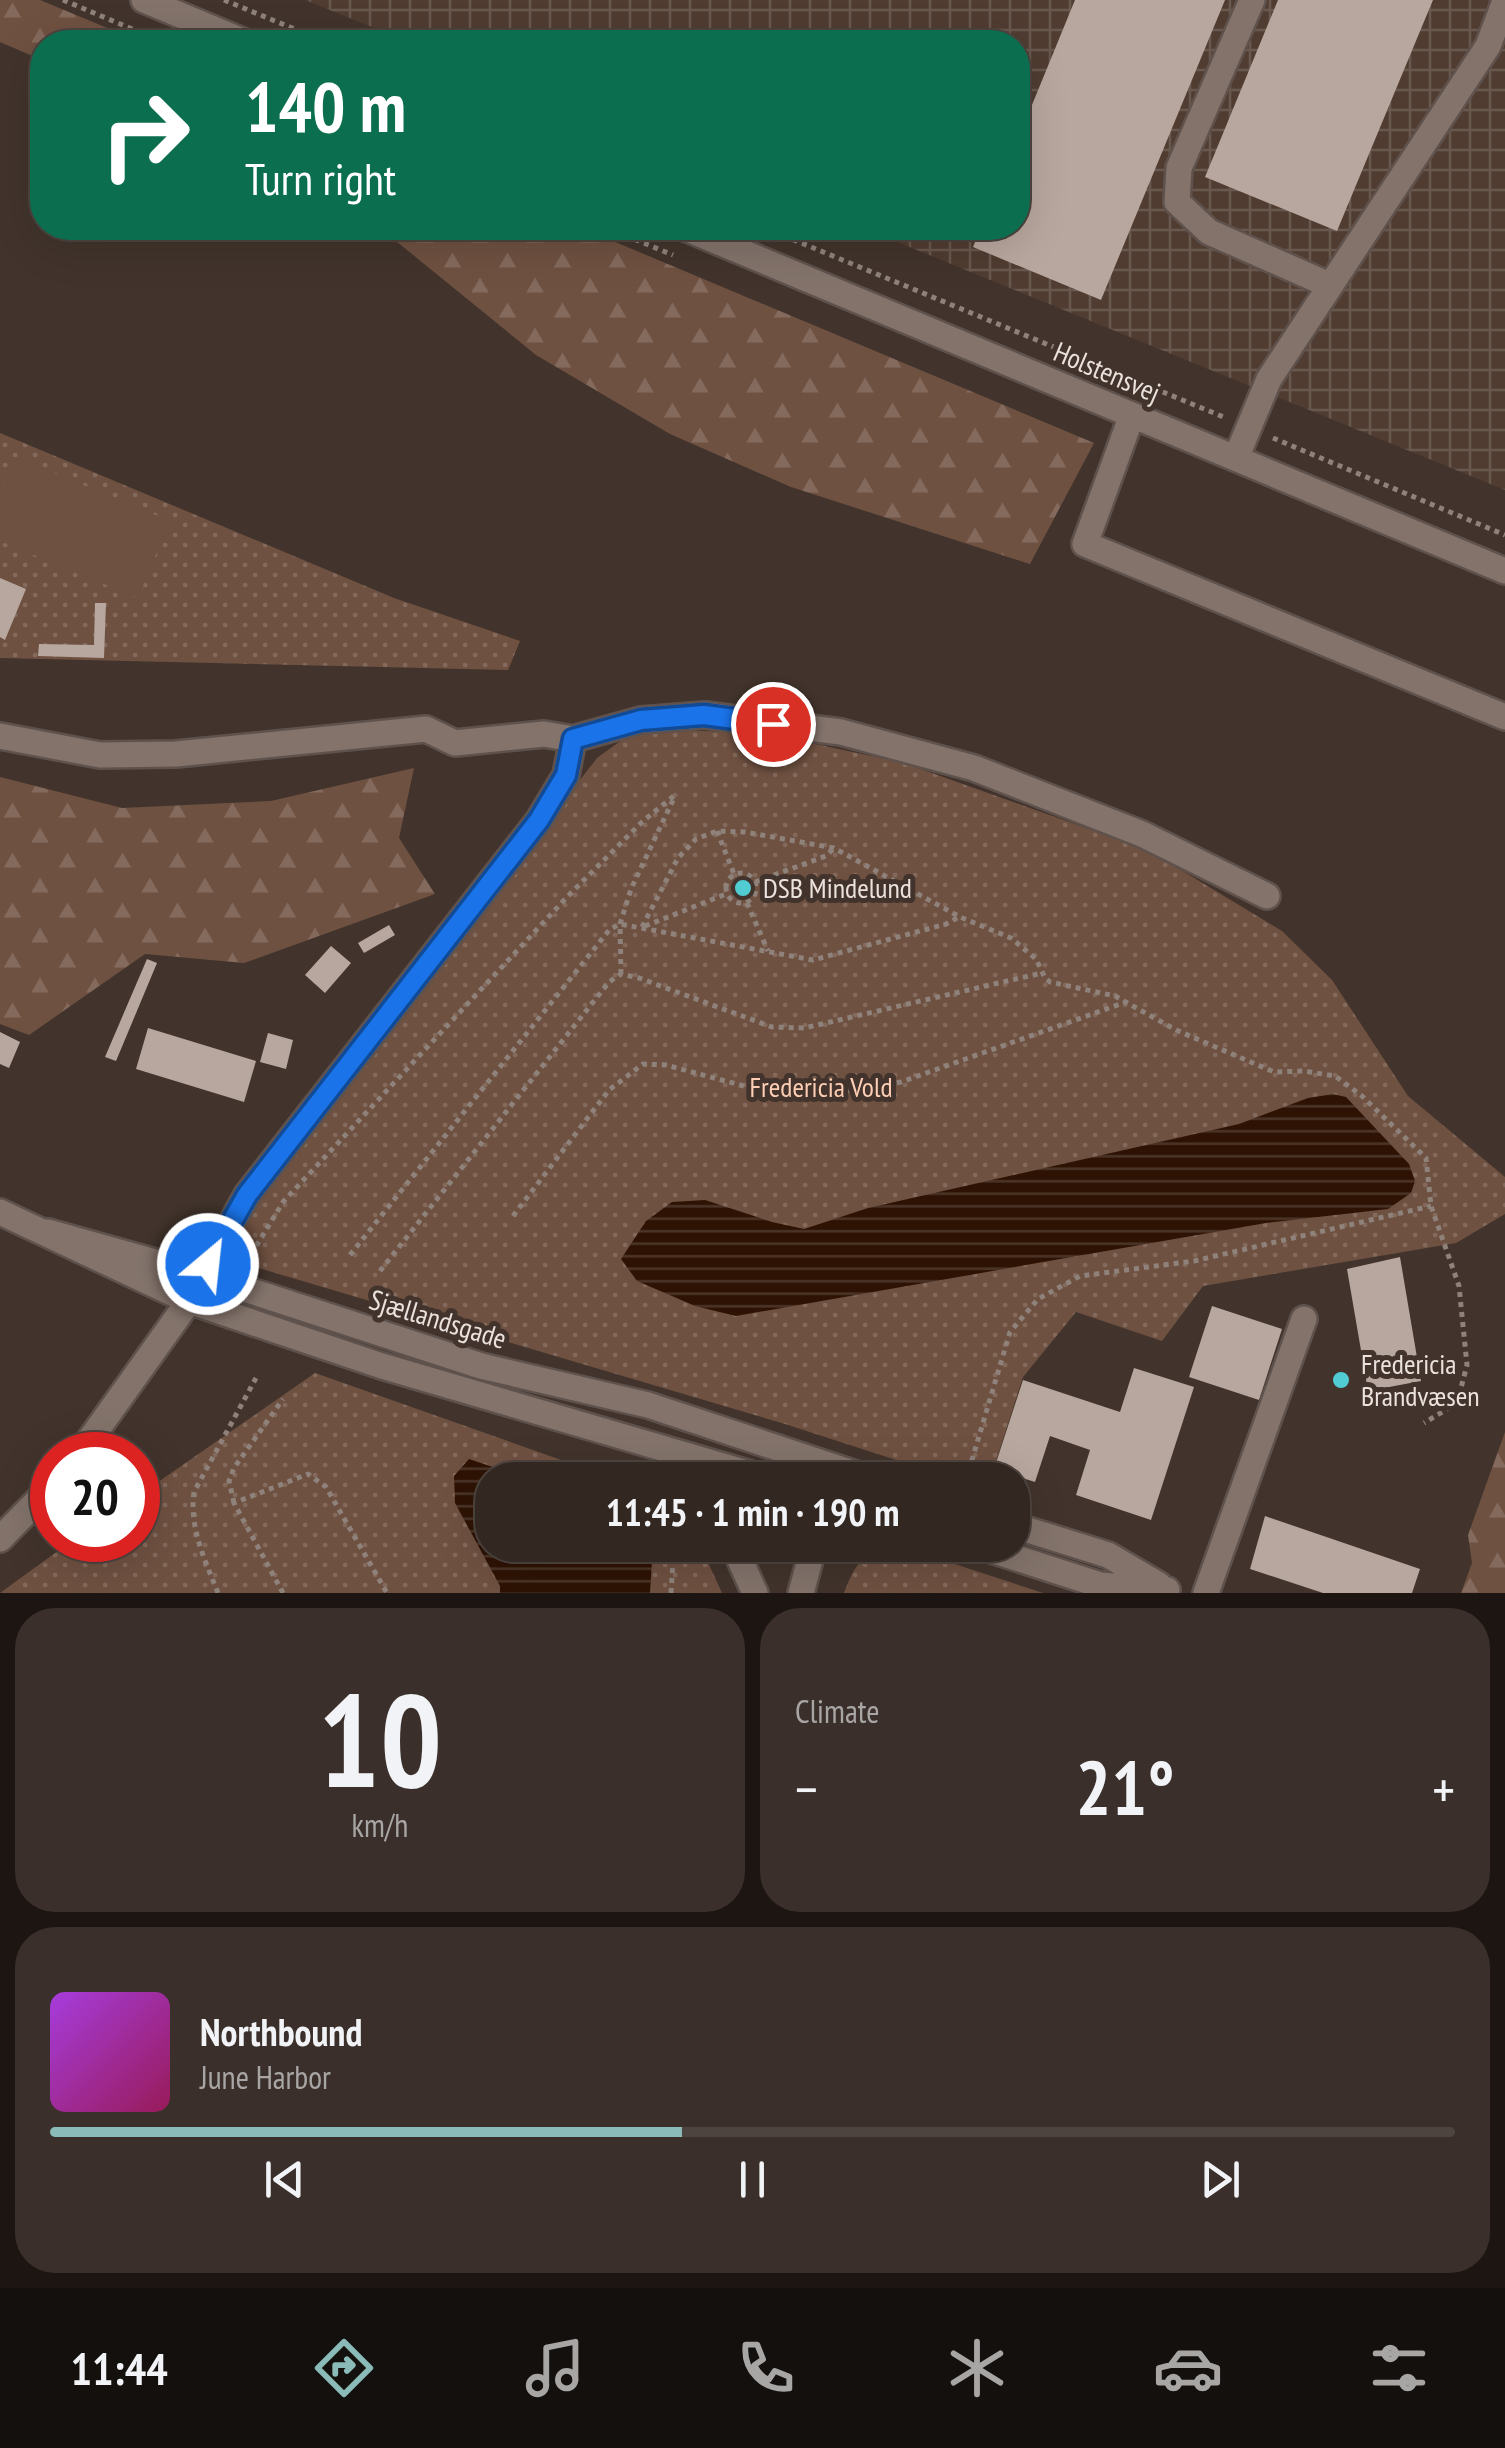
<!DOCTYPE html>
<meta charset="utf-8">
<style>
:root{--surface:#322721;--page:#3a2f2a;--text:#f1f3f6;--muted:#a8a5a5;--line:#4d443f;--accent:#8bbbb9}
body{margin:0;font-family:"PT Sans Narrow",sans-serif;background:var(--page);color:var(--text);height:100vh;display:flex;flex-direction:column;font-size:38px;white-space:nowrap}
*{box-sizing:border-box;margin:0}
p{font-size:32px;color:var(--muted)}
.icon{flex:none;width:55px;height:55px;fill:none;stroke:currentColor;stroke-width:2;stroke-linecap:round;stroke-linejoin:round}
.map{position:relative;height:1593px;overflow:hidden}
.details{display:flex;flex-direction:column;gap:15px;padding:15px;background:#1c1512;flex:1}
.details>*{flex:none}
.top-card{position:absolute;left:30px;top:30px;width:1000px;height:210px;border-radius:40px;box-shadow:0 10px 40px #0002,0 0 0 2px var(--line);background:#0b6e4f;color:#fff;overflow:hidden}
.speed{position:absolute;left:30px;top:1432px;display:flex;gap:20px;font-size:50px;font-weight:700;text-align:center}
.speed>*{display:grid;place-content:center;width:130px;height:130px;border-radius:50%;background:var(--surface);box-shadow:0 10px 40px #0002,0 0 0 2px var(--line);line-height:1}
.speed .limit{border:15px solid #d22;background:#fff;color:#111}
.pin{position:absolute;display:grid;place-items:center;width:85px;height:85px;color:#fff;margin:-42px;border:5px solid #fff;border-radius:50%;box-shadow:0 2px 10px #0007}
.me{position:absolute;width:110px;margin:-55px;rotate:28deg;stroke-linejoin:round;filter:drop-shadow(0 0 8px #0008)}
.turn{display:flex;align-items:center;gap:35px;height:210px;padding:0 50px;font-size:45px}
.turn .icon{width:130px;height:130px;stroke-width:2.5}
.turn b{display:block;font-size:70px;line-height:85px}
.big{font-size:75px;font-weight:700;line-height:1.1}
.details .tile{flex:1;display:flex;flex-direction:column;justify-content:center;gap:15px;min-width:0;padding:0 35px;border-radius:40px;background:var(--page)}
.details .dial{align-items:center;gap:0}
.dial b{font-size:130px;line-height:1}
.song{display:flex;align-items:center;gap:30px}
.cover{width:120px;height:120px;border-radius:15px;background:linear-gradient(135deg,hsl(280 70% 55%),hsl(330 70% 35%))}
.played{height:10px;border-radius:5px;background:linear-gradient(90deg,var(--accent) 45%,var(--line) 45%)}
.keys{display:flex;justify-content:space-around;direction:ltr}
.heat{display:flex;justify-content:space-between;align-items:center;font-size:55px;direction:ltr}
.details .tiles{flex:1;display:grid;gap:15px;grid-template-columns:1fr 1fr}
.tile:last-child{grid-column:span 2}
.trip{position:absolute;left:475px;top:1462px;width:555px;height:100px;border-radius:40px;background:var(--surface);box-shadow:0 10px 40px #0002,0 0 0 2px var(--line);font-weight:700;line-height:100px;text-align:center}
.menu{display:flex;height:160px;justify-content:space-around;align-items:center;background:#14100d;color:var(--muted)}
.menu .icon{width:70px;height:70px}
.menu .current{color:var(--accent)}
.menu b{font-size:45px;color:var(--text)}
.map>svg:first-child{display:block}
</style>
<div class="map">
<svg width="1505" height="1593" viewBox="0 0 1505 1593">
<defs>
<pattern id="industrial-grid" width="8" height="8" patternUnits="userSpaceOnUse" patternTransform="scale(2.5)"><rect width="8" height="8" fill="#503c31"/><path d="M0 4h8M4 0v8" fill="none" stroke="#69584e"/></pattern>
<pattern id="forest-firs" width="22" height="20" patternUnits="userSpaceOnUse" patternTransform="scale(2.5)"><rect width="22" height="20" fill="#6f5141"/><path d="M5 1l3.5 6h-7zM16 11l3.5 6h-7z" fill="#846a5c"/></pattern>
<pattern id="park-dots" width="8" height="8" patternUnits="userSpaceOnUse" patternTransform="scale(2.5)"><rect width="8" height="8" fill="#6f5141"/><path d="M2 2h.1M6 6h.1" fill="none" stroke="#846a5c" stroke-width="1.8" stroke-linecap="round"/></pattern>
<pattern id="water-rules" width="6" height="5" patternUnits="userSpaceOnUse" patternTransform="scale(2.5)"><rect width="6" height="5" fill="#2e1304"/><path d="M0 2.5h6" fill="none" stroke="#4c3528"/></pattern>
</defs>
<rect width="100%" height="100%" fill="#42342c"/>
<!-- industrial -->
<path fill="url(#industrial-grid)" d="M305,0H1505V490L863,228H1018V42H409Z"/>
<!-- forest -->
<path fill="url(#forest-firs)" d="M0,0H40L141,42H42V60L0,42Z
M380,228H582L1094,443L1030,564L791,487L670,434L536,355Z
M414,768L399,838L435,894L244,963L145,954L29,1035L0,1024V777L122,808L271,801Z
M1505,1432V1593H1461L1472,1563L1468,1535Z"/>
<!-- park -->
<path fill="url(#park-dots)" d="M0,433L394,598L520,641L508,670L0,658Z
M637,729L764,733L904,763L1148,850L1282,931L1332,980L1408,1096L1505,1177V1214L1456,1243L1203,1286L1162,1341L1076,1312L1023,1377L990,1480H958L785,1424L245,1264L232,1257L233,1241L277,1172L597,758Z
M315,1373L618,1480H492V1545H700L722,1593H0L73,1540H138V1496Z
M889,1547L918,1552L1043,1593H844C855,1565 860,1556 889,1547Z"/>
<!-- pitch -->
<path fill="#6f5141" d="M15,457L170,521L138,598L0,541V492Z"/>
<!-- water -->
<path fill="url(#water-rules)" d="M1333,1094L1346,1097L1409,1164L1415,1181L1411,1193L1388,1209L1266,1223L736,1316L695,1306L637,1281L621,1259L646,1221L672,1202L705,1200L772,1222L804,1229L868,1208L1239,1124L1308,1098Z
M469,1459L532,1480H492V1545H653L650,1593H500V1586L455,1503L454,1476Z"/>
<!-- building -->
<path fill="#b8a79e" d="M1075,0H1225L1101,300L973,247L981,228H1018V139Z
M1278,0H1433L1337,231L1205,177Z
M0,578L26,589L5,640L0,637Z
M95,603H106L104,658L38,656L39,644L94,645Z
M389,925L395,935L364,953L358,943Z
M331,946L351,963L325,993L305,975Z
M147,959L157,963L116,1061L105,1057Z
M148,1028L256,1061L244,1102L136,1069Z
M0,1032L20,1042L9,1068L0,1064Z
M268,1033L293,1040L286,1069L260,1062Z
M1400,1257L1421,1381L1368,1391L1347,1269Z
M1212,1306L1282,1329L1259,1400L1189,1377Z
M1134,1368L1194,1387L1151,1520L1076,1495L1090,1450L1050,1436L1035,1482L994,1469L1023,1380L1120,1412Z
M1265,1516L1420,1569L1412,1593H1323L1250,1569Z"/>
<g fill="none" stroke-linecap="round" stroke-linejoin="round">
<defs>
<path id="minor" d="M144,0L245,42
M1252,0L1179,168L1177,202L1209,232L1329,285
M685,228L1505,571
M1132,415L1085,544L1505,717
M1236,458L1269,379L1488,46L1505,1
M0,736L100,755L176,754L426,729L455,743L544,734L573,739L641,720L705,715L841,732L974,768L1142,834L1267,896
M0,1212L189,1301L382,1366L771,1480
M48,1232L205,1276L481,1366L648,1405L874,1480
M79,1455L189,1301L247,1195L539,820L566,775L573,739
M1012,1525L1108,1555L1159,1585
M0,1539L52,1486
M743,1545L740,1560L755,1593
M976,1545L1100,1585L1167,1590
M801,1593L814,1545
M1206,1593L1304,1319"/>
</defs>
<!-- minor casing -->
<use href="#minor" stroke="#5f524d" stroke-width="30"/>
<!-- path -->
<path stroke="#8e827b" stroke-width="5" stroke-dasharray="5 5" stroke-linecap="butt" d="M63,0L163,42
M224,0L326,42
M607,228L673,255
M765,228L1226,418
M1273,438L1505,535
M717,831L734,874
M726 888a15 15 0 1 1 30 0a15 15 0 1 1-30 0Z
M755,882L826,856L834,848
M747,903L768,951
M645,926L726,894
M642,927L678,858L696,839L717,831L745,832L834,848L960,917L1011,938L1036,959L1045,978L1050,982L1115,996L1176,1030L1274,1072L1304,1071L1335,1076L1362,1096L1426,1158L1431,1206L1459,1286L1467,1365L1457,1403L1424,1423
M621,974L620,924L631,889L674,798
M513,1216L609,1090L643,1064L666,1065L766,1092L817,1096L901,1082L1126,1002
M350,1255L610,929L620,924L813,960L946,924L959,917
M246,1263L283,1202L568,896L642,822L675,795
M380,1271L609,982L621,974L639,978L772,1027L804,1028L1042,973
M966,1480L1010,1332L1038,1299L1080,1276L1194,1261L1431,1206
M234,1503L229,1481L234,1468L283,1399
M218,1593C205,1560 189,1528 194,1492L256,1378
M283,1593L234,1503L308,1474L326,1487L387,1593
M671,1593L674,1545"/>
<!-- minor -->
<use href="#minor" stroke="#83736b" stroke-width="25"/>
</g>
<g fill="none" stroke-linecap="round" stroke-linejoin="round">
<defs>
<path id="route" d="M208,1264L247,1195L539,820L566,775L573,739L641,720L704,715L773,724"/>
</defs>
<!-- route casing -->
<use href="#route" stroke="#114b97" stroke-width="25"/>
<!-- route -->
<use href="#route" stroke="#1a73e8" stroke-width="18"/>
</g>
<!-- markers -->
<g fill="#51ccd2" stroke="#42342c" stroke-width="4">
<circle cx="743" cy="888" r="10"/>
<circle cx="1341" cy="1380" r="10"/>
</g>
<g text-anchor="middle" stroke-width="10" stroke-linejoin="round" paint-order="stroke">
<!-- street labels -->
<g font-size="28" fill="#ebe1dd" stroke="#42342c">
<text transform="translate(1107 372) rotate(23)" y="10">Holstensvej</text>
<text transform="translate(438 1319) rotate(17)" y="10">Sjællandsgade</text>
</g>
<!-- poi labels -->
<g font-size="28" fill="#ebe1dd" stroke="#42342c" text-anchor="start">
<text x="763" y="898">DSB Mindelund</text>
<text x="1361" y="1374">Fredericia<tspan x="1361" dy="32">Brandvæsen</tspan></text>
</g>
<!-- park labels -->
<g font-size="28" fill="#fdcdb4" stroke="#42342c">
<text x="821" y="1097">Fredericia Vold</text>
</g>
</g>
</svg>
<div class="speed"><div class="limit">20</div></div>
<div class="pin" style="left:773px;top:724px;background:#d93025"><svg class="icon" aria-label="arrive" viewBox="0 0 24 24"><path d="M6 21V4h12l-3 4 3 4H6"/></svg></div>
<svg class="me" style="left:208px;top:1264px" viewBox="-20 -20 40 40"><circle r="17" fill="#1a73e8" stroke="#fff" stroke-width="3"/><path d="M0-11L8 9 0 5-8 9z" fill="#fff"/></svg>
<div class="trip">11:45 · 1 min · 190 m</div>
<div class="top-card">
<div class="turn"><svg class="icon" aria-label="right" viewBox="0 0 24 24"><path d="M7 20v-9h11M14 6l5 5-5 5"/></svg><div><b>140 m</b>Turn right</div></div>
</div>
</div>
<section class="details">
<div class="tiles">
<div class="tile dial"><b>10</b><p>km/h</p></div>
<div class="tile"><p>Climate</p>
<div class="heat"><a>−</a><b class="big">21°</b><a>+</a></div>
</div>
<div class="tile">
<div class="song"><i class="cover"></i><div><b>Northbound</b><p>June Harbor</p></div></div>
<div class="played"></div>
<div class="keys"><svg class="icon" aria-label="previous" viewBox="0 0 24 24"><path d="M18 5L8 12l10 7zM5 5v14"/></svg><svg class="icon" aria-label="pause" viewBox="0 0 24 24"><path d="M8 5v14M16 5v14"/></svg><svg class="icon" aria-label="next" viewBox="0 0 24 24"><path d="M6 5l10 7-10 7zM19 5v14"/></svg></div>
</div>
</div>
</section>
<nav class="menu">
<b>11:44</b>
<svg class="icon current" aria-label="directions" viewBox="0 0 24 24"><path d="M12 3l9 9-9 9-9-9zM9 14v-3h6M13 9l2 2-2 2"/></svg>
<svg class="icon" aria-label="music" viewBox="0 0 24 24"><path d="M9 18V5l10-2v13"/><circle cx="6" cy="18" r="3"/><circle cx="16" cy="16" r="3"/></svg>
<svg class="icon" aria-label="phone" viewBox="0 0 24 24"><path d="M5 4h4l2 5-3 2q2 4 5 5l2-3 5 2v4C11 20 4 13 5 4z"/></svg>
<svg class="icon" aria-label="climate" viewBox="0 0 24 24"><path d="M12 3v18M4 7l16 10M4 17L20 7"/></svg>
<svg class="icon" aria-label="car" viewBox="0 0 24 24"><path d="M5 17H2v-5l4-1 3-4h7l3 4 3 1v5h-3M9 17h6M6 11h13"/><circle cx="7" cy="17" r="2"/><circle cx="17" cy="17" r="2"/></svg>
<svg class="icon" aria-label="filters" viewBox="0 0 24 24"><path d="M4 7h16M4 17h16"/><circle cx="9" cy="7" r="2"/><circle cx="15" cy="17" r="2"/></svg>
</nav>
